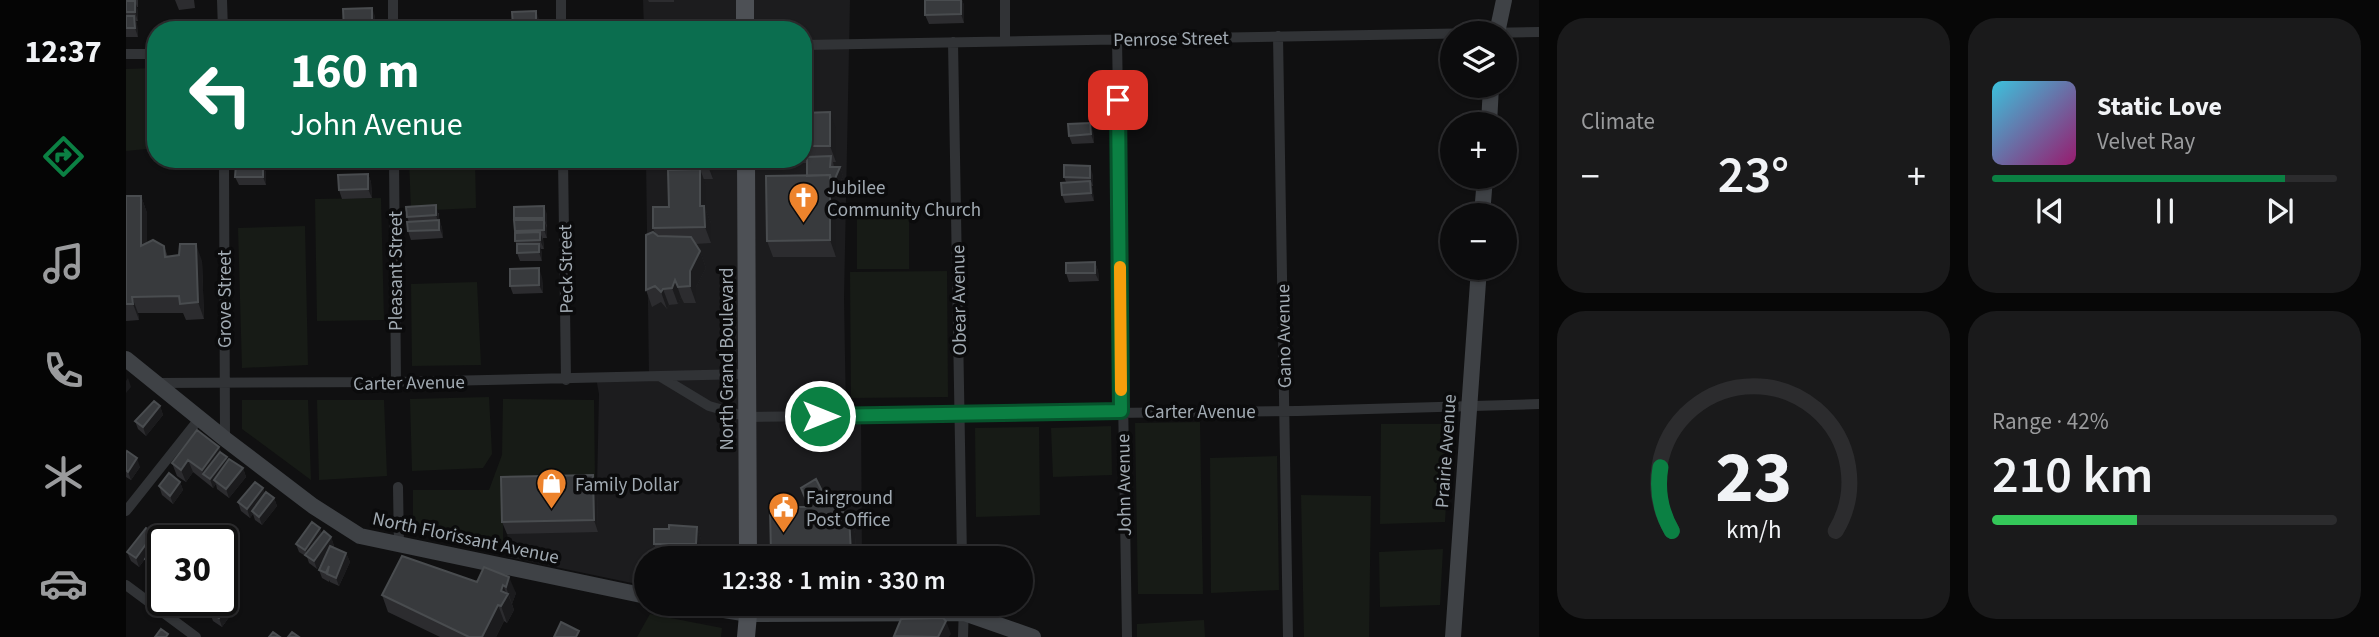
<!DOCTYPE html>
<meta charset="utf-8">
<style>
:root{--surface:#0c0c0d;--page:#1a1a1b;--text:#f1f3f6;--muted:#9a9b9d;--line:#2c2c2e;--accent:#0b8043}
body{margin:0;font-family:"Source Sans 3",sans-serif;background:var(--page);color:var(--text);height:100vh;display:flex;flex-direction:column;font-size:26px;white-space:nowrap}
*{box-sizing:border-box;margin:0}
p{font-size:23px;color:var(--muted)}
.icon{flex:none;width:38px;height:38px;fill:none;stroke:currentColor;stroke-width:2;stroke-linecap:round;stroke-linejoin:round}
.map{position:relative;flex:1;overflow:hidden}
.details{display:flex;flex-direction:column;gap:18px;padding:18px;background:#070707;width:840px}
.details>*{flex:none}
.guide{position:absolute;left:21px;top:21px;width:665px;height:147px;border-radius:28px;box-shadow:0 2px 5px #0004,0 0 0 2px var(--line);background:#0b6e4f;color:#fff;overflow:hidden}
.buttons{position:absolute;left:1314px;top:21px;display:grid;gap:14px}
.buttons a{display:grid;place-items:center;width:77px;height:77px;border-radius:50%;background:var(--surface);box-shadow:0 2px 5px #0004,0 0 0 2px var(--line);font-size:35px}
.speed{position:absolute;left:21px;top:525px;display:flex;gap:14px;font-size:35px;font-weight:700;text-align:center}
.speed>*{display:grid;place-content:center;width:91px;height:91px;border-radius:50%;background:var(--surface);box-shadow:0 2px 5px #0004,0 0 0 2px var(--line);line-height:1}
.speed .limit{border:4px solid #111;border-radius:10px;background:#fff;color:#111}
.pin{position:absolute;display:grid;place-items:center;width:60px;height:60px;color:#fff;margin:-30px;border-radius:14px;box-shadow:0 4px 10px #0006}
.me{position:absolute;width:77px;margin:-38px;rotate:90deg;stroke-linejoin:round;filter:drop-shadow(0 0 5px #0008)}
.turn{display:flex;align-items:center;gap:24px;height:147px;padding:0 28px;font-size:32px}
.turn .icon{width:91px;height:91px;stroke-width:2.5}
.turn b{display:block;font-size:49px;line-height:60px}
.big{font-size:52px;font-weight:600;line-height:1.1}
.details .card{flex:1;display:flex;flex-direction:column;justify-content:center;gap:10px;min-width:0;padding:0 24px;border-radius:28px;background:var(--page)}
.details .dial{align-items:center;gap:0}
.dial svg{height:182px;overflow:visible;fill:none;stroke:var(--line);stroke-width:7;stroke-linecap:round;text-anchor:middle}
.dial text{fill:var(--text);stroke:none}
.song{display:flex;align-items:center;gap:21px}
.cover{width:84px;height:84px;border-radius:10px;background:linear-gradient(135deg,hsl(190 70% 55%),hsl(320 70% 35%))}
.played{height:7px;border-radius:4px;background:linear-gradient(90deg,var(--accent) 85%,var(--line) 85%)}
.keys{display:flex;justify-content:space-around;direction:ltr}
.heat{display:flex;justify-content:space-between;align-items:center;font-size:38px;direction:ltr}
.charge{height:10px;border-radius:5px;background:linear-gradient(90deg,#34c759 42%,var(--line) 0)}
.details .tiles{flex:1;display:grid;gap:18px;grid-template-columns:repeat(2,1fr)}
.trip{position:absolute;left:508px;top:546px;width:399px;height:70px;border-radius:35px;background:var(--surface);box-shadow:0 2px 5px #0004,0 0 0 2px var(--line);font-weight:600;line-height:70px;text-align:center}
main{display:flex;flex:1;min-height:0}
.menu{display:flex;flex-direction:column;width:126px;justify-content:space-around;align-items:center;background:#050505;color:var(--muted)}
.menu .icon{width:49px;height:49px}
.menu .active{color:var(--accent)}
.menu b{font-size:32px;color:var(--text)}
.map>svg:first-child{display:block}
</style>
<main>
<nav class="menu">
<b>12:37</b>
<svg class="icon active" aria-label="directions" viewBox="0 0 24 24"><path d="M12 3l9 9-9 9-9-9zM9 14v-3h6M13 9l2 2-2 2"/></svg>
<svg class="icon" aria-label="music" viewBox="0 0 24 24"><path d="M9 18V5l10-2v13"/><circle cx="6" cy="18" r="3"/><circle cx="16" cy="16" r="3"/></svg>
<svg class="icon" aria-label="phone" viewBox="0 0 24 24"><path d="M5 4h4l2 5-3 2q2 4 5 5l2-3 5 2v4C11 20 4 13 5 4z"/></svg>
<svg class="icon" aria-label="climate" viewBox="0 0 24 24"><path d="M12 3v18M4 7l16 10M4 17L20 7"/></svg>
<svg class="icon" aria-label="car" viewBox="0 0 24 24"><path d="M5 17H2v-5l4-1 3-4h7l3 4 3 1v5h-3M9 17h6M6 11h13"/><circle cx="7" cy="17" r="2"/><circle cx="17" cy="17" r="2"/></svg>
</nav>
<div class="map">
<svg width="1413" height="637" viewBox="0 0 1413 637">
<rect width="100%" height="100%" fill="#101011"/>
<!-- built -->
<path fill="#1c1c1e" d="M517,0H724L718,298L720,415H735L736,558H520V586L382,557L380,490L471,488L473,394L470,378L523,377L520,159H677V30H518Z
M626,604H736V615L647,606Z"/>
<!-- green -->
<path fill="#171b16" d="M30,68V148L0,151V69Z
M110,159H180V160L110,164Z
M283,159H349L350,208L285,211Z
M255,198L258,320L191,321L189,199Z
M783,216V269H731V217Z
M179,226L182,365L116,368L112,228Z
M821,271L822,397L725,398L724,272Z
M351,282L355,365L286,366L285,284Z
M363,397L366,454L357,468L286,471L284,399Z
M377,399L468,400L469,483L377,491V548L287,531V490H363L376,455Z
M116,400H182L185,480L116,429Z
M191,400H258L261,476L193,480Z
M1074,422L1077,594H1012L1009,423Z
M1255,424H1325L1319,522L1254,524Z
M985,426L986,475L927,477L925,428Z
M913,427L914,515L850,517L849,428Z
M1151,456L1153,590L1085,593L1084,458Z
M1175,495L1245,496L1243,637H1178Z
M1317,549L1314,605L1254,607L1253,552Z
M524,614L596,628L595,637H511Z
M1078,620L1079,637H1011V624Z"/>
<g fill="none" stroke-linecap="round" stroke-linejoin="round">
<!-- street -->
<path stroke="#313336" stroke-width="10" d="M96,0L97,30
M267,0V30
M435,0V30
M879,0V41
M1152,36L1162,637
M991,39L1001,637
M827,42L836,558
M677,45L1413,32
M0,54H30
M98,159L99,439
M268,159L270,382
M437,159L440,380
M535,377L583,406L622,417L1172,411L1413,404
M30,383L270,382L621,374
M272,487L273,546
M0,511L73,419
M0,585L70,637
M837,637L838,604"/>
<!-- secondary -->
<path stroke="#3f4246" stroke-width="16" d="M1371,33L1378,0
M1363,124L1365,86
M1356,215L1359,177
M0,359L99,439L187,506L234,536L520,596
M561,604L623,614L838,613L907,637
M1327,637L1353,268"/>
<!-- primary -->
<path stroke="#4d5055" stroke-width="18" d="M619,0V30
M620,159L622,558
M620,637L623,604"/>
</g>
<!-- wall -->
<path fill="#2c2c2f" d="M0,0H12V7H11L12,21H10L11,24L12,37H0Z
M49,0H68L69,8L53,10Z
M522,0H548V2H523Z
M799,0H836L838,5V23L803,24L799,15Z
M413,19V30H388L387,26Z
M677,113L710,129V162H707L708,167H714L717,176L711,190H709L710,257H647L641,241L681,176V163H645L644,159H677Z
M967,131L968,143L946,144L943,136Z
M219,159H246L247,168L223,170Z
M549,159H587V179H577L580,185V211L585,223V243L569,244L574,251L580,268L570,287V303H558L555,297L552,304L543,305L541,309L535,302L526,307L520,290L529,233L527,228L543,207L550,169Z
M137,164L140,173V185H113L109,177Z
M242,174L245,182L246,198L216,199L213,190Z
M967,175V186H966L968,201L939,203L936,195L940,182L938,177Z
M0,196H15L21,213V243L38,246L42,257L76,261L78,319L60,320L57,313H12L13,320L0,321Z
M313,213V220L316,228L317,238L285,240L282,231L283,222L281,217Z
M421,214V238H417L418,249H415L416,261H394L391,253V245L389,241L388,218Z
M969,262L972,271L973,281L943,282L940,273Z
M416,277L417,293L387,294L384,286Z
M34,406L37,415L20,436L12,429L9,421Z
M93,447L95,452L102,460L117,468L120,477L103,498L91,489L90,484L87,488L67,472L60,482L51,476L46,463Z
M0,453L14,467L5,480L0,477Z
M54,482L57,490L47,504L36,495L33,486Z
M137,488L139,494L148,498L151,506L136,525L129,520L127,514L124,518L115,511L112,502Z
M471,488L472,532L381,534L376,522Z
M675,488L700,499L703,507L723,516L729,533L730,558H647L645,554L661,507H682Z
M571,527L575,540V556L533,557L528,544L543,529Z
M28,533L29,536L37,541V580L32,577L30,572L29,573L22,568L19,559L13,567L5,561L1,552Z
M196,533L205,537L208,546L207,547L220,553L224,562L213,586L204,582V580L203,582L196,578L193,570L196,562L191,569L183,563L181,557L173,552L170,544Z
M358,567L390,593L386,604L388,610L381,623L378,621L370,637H314L262,612L256,595L351,582Z
M111,593L114,602L96,627L87,621L84,613Z"/>
<!-- shaded-wall -->
<path fill="#1b1b1d" d="M835,0H836L838,5V23L835,14Z
M9,1L12,10V21L9,12Z
M246,8L249,16V30L246,29Z
M410,11L413,19V30H412L410,25Z
M8,16L11,24L12,37L9,28Z
M704,112L710,129V162L704,146Z
M964,123L967,131L968,143L965,134Z
M582,159H587V179L582,166Z
M137,164L140,173V185L137,177Z
M964,166L967,175V186L964,178Z
M714,167L717,176L711,190L708,181Z
M574,169L580,185V211L585,223V243L579,227L574,206Z
M242,174L245,182L246,198L242,189Z
M704,175L710,192V257L704,240Z
M964,181L967,190L968,201L965,193Z
M15,196L21,213V263L15,246Z
M310,205L316,228L317,238L310,215Z
M418,206L421,214V226L418,218Z
M418,220L421,228V238L418,230Z
M414,232L417,240L418,249L414,240Z
M70,244L76,261L78,319L72,302Z
M413,244L416,252V261L413,252Z
M574,251L580,268L570,287V303L564,286V271Z
M969,262L972,271L973,281L969,273Z
M413,268L416,277L417,293L413,285Z
M549,280L555,297L552,304L546,288Z
M537,289L543,305L541,309L535,292Z
M6,297L12,313L13,320L7,304Z
M2,378L5,387L0,393V381Z
M34,406L37,415L20,436L17,427Z
M93,447L98,460L77,474L76,470Z
M101,457L104,465L88,480L90,484L87,488L84,479Z
M11,458L14,467L5,480L2,472Z
M62,460L67,472L60,482L55,470Z
M117,468L120,477L103,498L100,489Z
M467,475L471,488L472,532L468,520Z
M54,482L57,490L47,504L44,496Z
M137,488L140,497L126,511L127,514L124,518L121,509Z
M148,498L151,506L136,525L133,517Z
M723,516L729,533L730,558H727L725,553Z
M571,527L575,540V556L570,544Z
M194,528L197,537L181,555L179,550Z
M28,533L31,542H24L26,549L13,567L10,558Z
M205,537L208,546L191,569L188,561Z
M37,550V563L29,568L30,572L29,573L26,565Z
M220,553L224,562L213,586L210,578Z
M383,577L390,593L386,604L380,587Z
M377,585L381,595L382,594L388,610L381,623L375,606V591Z
M111,593L114,602L96,627L93,618Z
M372,605L378,621L370,637H356Z
M820,621L825,634L823,637H812Z"/>
<!-- building -->
<path fill="#383a3d" stroke="#494c4f" stroke-width="2" d="M799,0H835V14L799,15Z
M0,1H9V12H0Z
M246,8V29L218,30L217,9Z
M410,11V25L387,26L386,12Z
M0,16H8L9,28H0Z
M704,112V146H677V113Z
M964,123L965,134L943,136L942,124Z
M705,156L704,167H714L708,181H706L704,175L681,176V157Z
M219,159H244L220,162Z
M549,159H582V166L549,167Z
M110,164H137V177H109Z
M938,165L964,166V178L938,177Z
M574,169V206H578L579,227L527,228V207H543L542,170Z
M242,174V189L213,190L212,175Z
M704,175V240L641,241L640,176Z
M964,181L965,193L936,195L935,183Z
M0,196H15V246L27,240L38,246L39,257L53,255L54,244H70L72,302L54,304L53,296L6,297L7,304H0Z
M310,205V215L281,217L280,207Z
M418,206V218H388V207Z
M313,220V230L282,231L281,222Z
M388,220H418V230L389,231Z
M414,232V240L389,241V233Z
M527,232L532,236L565,237L574,251L564,271V286L552,287L549,280L546,288L537,289L535,292L529,286L520,290V235Z
M391,244H413V252L391,253Z
M969,262V273H940V263Z
M413,268V285L384,286V269Z
M28,401L34,406L17,427L9,421Z
M71,430L93,447L76,470L62,460L55,470L46,463Z
M1,451L11,458L2,472L0,470V453Z
M94,452L101,457L84,479L77,474Z
M103,459L117,468L100,489L88,480Z
M43,473L54,482L44,496L33,486Z
M467,475L468,520L376,522L375,477Z
M690,479L700,499V507H710L723,516L725,553L645,554L644,508H649L657,498L661,507H683L675,488Z
M129,482L137,488L121,509L112,502Z
M140,492L148,498L133,517L126,511Z
M186,522L194,528L179,550L170,544Z
M543,525L571,527L570,544H528V529H543Z
M20,528L28,533L10,558L1,552Z
M198,531L205,537L188,561L179,555Z
M31,533L41,541H37V550L26,565L19,559L29,545L24,542Z
M204,546L220,553L210,578L201,574L203,566L200,573L193,570Z
M37,556V573H36L29,568Z
M276,556L351,582L358,567L383,577L380,587L377,585L375,591L382,594L375,606L372,605L356,637H343L256,595Z
M103,586L111,593L93,618L84,613L93,600H96V596Z
M817,618L820,621L812,637L768,636L775,619Z
M435,622L453,631L450,637H428Z
M35,629L42,634L40,637H29Z
M147,632L154,637H143Z
M166,632L173,637H162Z"/>
<g fill="none" stroke-linecap="round" stroke-linejoin="round">
<defs>
<path id="route" d="M694,416L995,411L992,100"/>
</defs>
<!-- route casing -->
<use href="#route" stroke="#07532c" stroke-width="18"/>
<!-- route -->
<use href="#route" stroke="#0b8043" stroke-width="12"/>
<!-- slow -->
<path stroke="#f59e0b" stroke-width="12" d="M994,267L995,390"/>
</g>
<!-- icons -->
<defs>
<symbol id="church-pin" viewBox="-11 -11 22 30"><path d="M0 17L-7.5 6A9.5 9.5 0 1 1 7.5 6Z" fill="#ed832c" stroke="#0b0b0c"/><path d="M-1.2-6h2.4v3.5h3.3v2.4h-3.3V6h-2.4V-.1h-3.3v-2.4h3.3Z" fill="#fff"/></symbol>
<symbol id="shop-pin" viewBox="-11 -11 22 30"><path d="M0 17L-7.5 6A9.5 9.5 0 1 1 7.5 6Z" fill="#ed832c" stroke="#0b0b0c"/><path d="M-5-2.5h2.3a2.7 3.5 0 0 1 5.4 0H5L5.5 6h-11ZM-1.5-2.5h3a1.5 2.3 0 0 0-3 0Z" fill="#fff"/></symbol>
<symbol id="civic-pin" viewBox="-11 -11 22 30"><path d="M0 17L-7.5 6A9.5 9.5 0 1 1 7.5 6Z" fill="#ed832c" stroke="#0b0b0c"/><path d="M-.6-6.5H3V-4.5H.6V-3L4-1V1h2V6H-6V1h2V-1L-.6-3ZM-1.2 2.5V6h2.4V2.5Z" fill="#fff"/></symbol>
</defs>
<g fill-rule="evenodd">
<use href="#church-pin" x="660" y="180" width="35" height="47"/>
<use href="#shop-pin" x="408" y="466" width="35" height="47"/>
<use href="#civic-pin" x="640" y="490" width="35" height="47"/>
</g>
<g text-anchor="middle" stroke-width="7" stroke-linejoin="round" paint-order="stroke">
<!-- street labels -->
<g font-size="19" fill="#a1aab2" stroke="#0b0b0c">
<text transform="translate(1045 38) rotate(-1)" y="7">Penrose Street</text>
<text transform="translate(439 269) rotate(-91)" y="7">Peck Street</text>
<text transform="translate(269 271) rotate(-90)" y="7">Pleasant Street</text>
<text transform="translate(98 299) rotate(-90)" y="7">Grove Street</text>
<text transform="translate(832 300) rotate(-91)" y="7">Obear Avenue</text>
<text transform="translate(1157 336) rotate(-91)" y="7">Gano Avenue</text>
<text transform="translate(600 359) rotate(-90)" y="7">North Grand Boulevard</text>
<text transform="translate(283 382) rotate(-1)" y="7">Carter Avenue</text>
<text x="1074" y="418">Carter Avenue</text>
<text transform="translate(1319 451) rotate(-86)" y="7">Prairie Avenue</text>
<text transform="translate(997 485) rotate(-91)" y="7">John Avenue</text>
<text transform="translate(340 537) rotate(12)" y="7">North Florissant Avenue</text>
</g>
<!-- poi labels -->
<g font-size="19" fill="#a1aab2" stroke="#0b0b0c" text-anchor="start">
<text x="701" y="194">Jubilee<tspan x="701" dy="22">Community Church</tspan></text>
<text x="449" y="491">Family Dollar</text>
<text x="680" y="504">Fairground<tspan x="680" dy="22">Post Office</tspan></text>
</g>
</g>
</svg>
<div class="buttons">
<a><svg class="icon" aria-label="layers" viewBox="0 0 24 24"><path d="M12 4l9 5-9 5-9-5zM3 14l9 5 9-5"/></svg></a>
<a>+</a>
<a>−</a>
</div>
<div class="speed"><div class="limit">30</div></div>
<div class="pin" style="left:992px;top:100px;background:#d93025"><svg class="icon" aria-label="arrive" viewBox="0 0 24 24"><path d="M6 21V4h12l-3 4 3 4H6"/></svg></div>
<svg class="me" style="left:694px;top:416px" viewBox="-20 -20 40 40"><circle r="17" fill="#0b8043" stroke="#fff" stroke-width="3"/><path d="M0-11L8 9 0 5-8 9z" fill="#fff"/></svg>
<div class="trip">12:38 · 1 min · 330 m</div>
<div class="guide">
<div class="turn"><svg class="icon" aria-label="left" viewBox="0 0 24 24"><path d="M17 20v-9H6M10 6l-5 5 5 5"/></svg><div><b>160 m</b>John Avenue</div></div>
</div>
</div>
<section class="details">
<div class="tiles">
<div class="card"><p>Climate</p>
<div class="heat"><a>−</a><b class="big">23°</b><a>+</a></div>
</div>
<div class="card">
<div class="song"><i class="cover"></i><div><b>Static Love</b><p>Velvet Ray</p></div></div>
<div class="played"></div>
<div class="keys"><svg class="icon" aria-label="previous" viewBox="0 0 24 24"><path d="M18 5L8 12l10 7zM5 5v14"/></svg><svg class="icon" aria-label="pause" viewBox="0 0 24 24"><path d="M8 5v14M16 5v14"/></svg><svg class="icon" aria-label="next" viewBox="0 0 24 24"><path d="M6 5l10 7-10 7zM19 5v14"/></svg></div>
</div>
<div class="card dial"><svg viewBox="0 0 100 80">
<path d="M14 69A42 42 0 1 1 86 69"/>
<path d="M14 69A42 42 0 0 1 9 41" stroke="#0b8043"/>
<text x="50" y="56" font-size="32" font-weight="700">23</text>
<text x="50" y="72" font-size="11">km/h</text>
</svg></div>
<div class="card"><p>Range · 42%</p><b class="big">210 km</b><div class="charge"></div></div>
</div>
</section>
</main>
